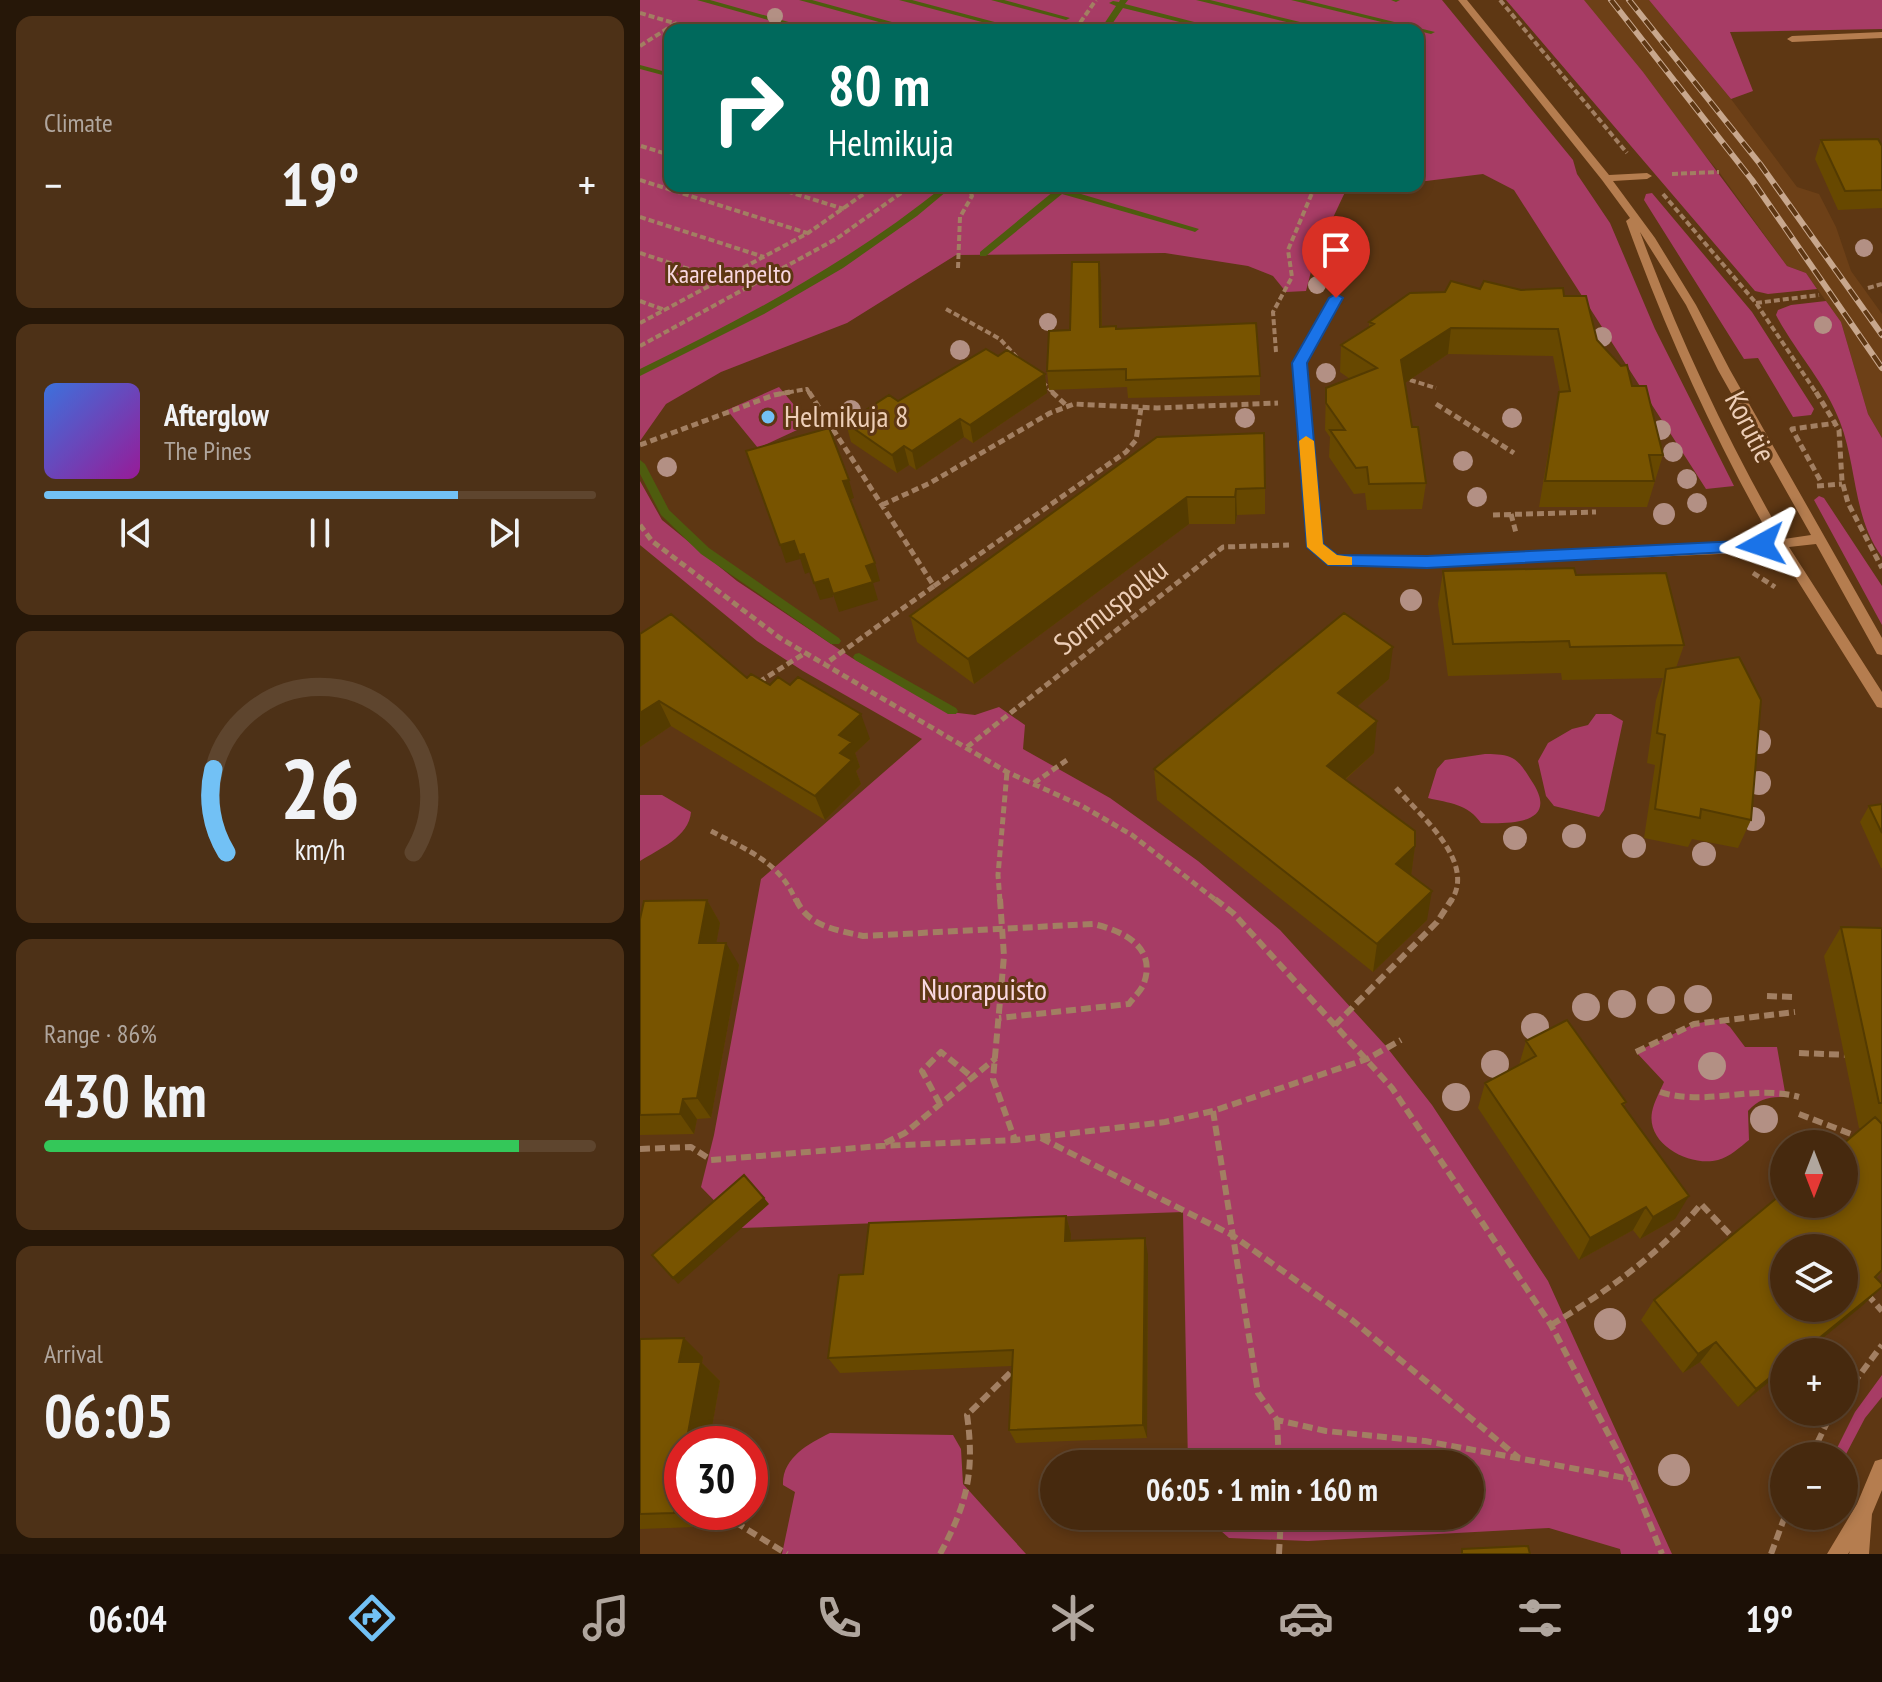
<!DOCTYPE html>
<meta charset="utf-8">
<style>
:root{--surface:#46290e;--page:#4d3117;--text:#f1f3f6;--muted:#b0a69e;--line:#5e452e;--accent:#72c1f5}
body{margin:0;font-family:"PT Sans Narrow",sans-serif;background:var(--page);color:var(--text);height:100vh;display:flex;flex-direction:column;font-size:30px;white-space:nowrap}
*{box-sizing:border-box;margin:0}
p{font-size:26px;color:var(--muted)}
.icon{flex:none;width:44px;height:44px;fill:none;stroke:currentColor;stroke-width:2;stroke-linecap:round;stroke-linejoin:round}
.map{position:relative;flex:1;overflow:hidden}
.sheet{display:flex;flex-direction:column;gap:16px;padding:16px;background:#261708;width:640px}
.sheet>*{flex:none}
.hud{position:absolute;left:24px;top:24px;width:760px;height:168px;border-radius:16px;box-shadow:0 4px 12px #0003,0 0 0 2px var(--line);background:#00695c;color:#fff;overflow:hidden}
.needle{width:52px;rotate:180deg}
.tools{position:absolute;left:1130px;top:1130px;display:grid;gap:16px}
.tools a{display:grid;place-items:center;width:88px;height:88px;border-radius:50%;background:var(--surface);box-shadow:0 4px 12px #0003,0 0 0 2px var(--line);font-size:40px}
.speed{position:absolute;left:24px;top:1426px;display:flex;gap:16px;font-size:40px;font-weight:700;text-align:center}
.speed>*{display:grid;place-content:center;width:104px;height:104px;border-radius:50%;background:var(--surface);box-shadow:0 4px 12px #0003,0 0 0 2px var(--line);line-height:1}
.speed .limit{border:12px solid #d22;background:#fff;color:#111}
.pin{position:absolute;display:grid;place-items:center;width:68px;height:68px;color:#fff;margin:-82px -34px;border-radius:50% 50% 50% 0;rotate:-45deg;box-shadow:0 0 8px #0007}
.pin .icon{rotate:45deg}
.me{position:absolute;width:88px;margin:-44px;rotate:265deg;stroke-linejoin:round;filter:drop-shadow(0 0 6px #0008)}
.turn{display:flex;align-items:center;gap:28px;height:168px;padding:0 32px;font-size:36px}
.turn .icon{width:104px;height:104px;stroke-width:2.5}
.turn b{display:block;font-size:56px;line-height:68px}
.big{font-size:60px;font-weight:800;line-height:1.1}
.sheet .widget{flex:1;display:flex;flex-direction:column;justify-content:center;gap:12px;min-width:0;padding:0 28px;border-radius:16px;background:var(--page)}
.sheet .dial{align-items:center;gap:0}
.dial svg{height:208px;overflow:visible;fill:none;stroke:var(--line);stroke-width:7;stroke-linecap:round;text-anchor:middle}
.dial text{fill:var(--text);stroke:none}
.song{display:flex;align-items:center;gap:24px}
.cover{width:96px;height:96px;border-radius:12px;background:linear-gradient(135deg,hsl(220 70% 55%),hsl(300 70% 35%))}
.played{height:8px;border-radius:4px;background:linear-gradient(90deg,var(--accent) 75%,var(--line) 75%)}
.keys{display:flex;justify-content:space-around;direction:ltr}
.heat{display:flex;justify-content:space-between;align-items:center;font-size:44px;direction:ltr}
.charge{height:12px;border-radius:6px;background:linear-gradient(90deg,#34c759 86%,var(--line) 0)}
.trip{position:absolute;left:400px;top:1450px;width:444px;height:80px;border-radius:40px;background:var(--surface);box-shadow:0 4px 12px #0003,0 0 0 2px var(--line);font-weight:800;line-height:80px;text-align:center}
.tabs{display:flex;height:128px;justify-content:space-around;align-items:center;background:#1c1006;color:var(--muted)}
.tabs .icon{width:56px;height:56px}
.tabs .on{color:var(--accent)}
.tabs b{font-size:36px;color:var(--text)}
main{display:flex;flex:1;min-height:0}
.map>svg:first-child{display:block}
</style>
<main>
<section class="sheet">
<div class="widget"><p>Climate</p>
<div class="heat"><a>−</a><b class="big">19°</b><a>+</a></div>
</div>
<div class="widget">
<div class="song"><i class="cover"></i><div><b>Afterglow</b><p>The Pines</p></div></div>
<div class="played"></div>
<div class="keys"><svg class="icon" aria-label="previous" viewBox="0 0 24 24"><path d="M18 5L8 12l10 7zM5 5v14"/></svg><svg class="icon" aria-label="pause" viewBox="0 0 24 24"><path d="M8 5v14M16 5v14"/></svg><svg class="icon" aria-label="next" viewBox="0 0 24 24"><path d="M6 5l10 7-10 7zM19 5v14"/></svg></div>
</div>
<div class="widget dial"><svg viewBox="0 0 100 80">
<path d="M14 69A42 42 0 1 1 86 69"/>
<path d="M14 69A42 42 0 0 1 9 37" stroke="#72c1f5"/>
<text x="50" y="56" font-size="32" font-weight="700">26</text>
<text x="50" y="72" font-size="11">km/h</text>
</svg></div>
<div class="widget"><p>Range · 86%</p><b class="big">430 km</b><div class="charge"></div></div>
<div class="widget"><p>Arrival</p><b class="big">06:05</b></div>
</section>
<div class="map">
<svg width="1242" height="1554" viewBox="0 0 1242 1554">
<rect width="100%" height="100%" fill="#5e3713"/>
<!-- built -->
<path fill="#6d4017" d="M934,0H1009L1091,99L1157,187L1179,194L1196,227L1211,271L1242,314V438L1228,414L1201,322L1166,273L1147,266L1079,172Z"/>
<!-- green -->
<path fill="#a73c65" d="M0,0H802L933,160L937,174L970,223L1015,329L1094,486L1066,489L874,190L843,174L778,182V30H30V186H741L706,190L675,256L666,291L646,292L633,276L608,266L525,253L316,255L207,323L81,372L26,404L0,441Z
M866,0H944L1003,72L1147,266L1166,273L1177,289L1128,294L1115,291Z
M1009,0H1242V29L1090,32L1113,91L1091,99Z
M1012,193L1112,312L1174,409L1171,415L1153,417L1118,358L1104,359L1004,200L1006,194Z
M1186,301L1201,322L1228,414L1242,438V557C1213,518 1217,466 1200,422C1186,384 1155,351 1136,315L1138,310L1151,305Z
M139,387L170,424L118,448L87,410Z
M0,481L22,520L97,581L212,658L310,712L335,715L359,707L385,725L383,749L470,798L558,861L640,930L745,1045L792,1105L908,1281L1032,1554H981L980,1549L909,1528L668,1541L589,1538L564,1516H830V1464H548L543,1212L101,1228L61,1187L74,1135L121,879L282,739L163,671L117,641L0,545Z
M1179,496L1184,498L1242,586V625L1174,500Z
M956,714H971L983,721L964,810L959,817L914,806L906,796L898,761L908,743L932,729L948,725Z
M845,754C852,754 863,754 870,757C879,760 886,772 891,780C921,824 872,824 841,823C828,804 809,803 788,798L797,769L805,760Z
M0,795H22L51,812C49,837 19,849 0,861Z
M1080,1019L1090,1027L1105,1047H1137L1145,1092L1144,1097C1128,1097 1119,1099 1108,1111L1109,1140C1100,1147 1090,1157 1078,1160C1051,1167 1006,1145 1012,1112C1014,1102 1020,1091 1024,1082L996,1052L1054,1024Z
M1242,1375V1397L1225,1418L1204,1458L1193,1456L1215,1412Z
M190,1433L313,1435L321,1449L323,1484L386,1554H142L155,1492L143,1485C142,1458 168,1444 190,1433Z"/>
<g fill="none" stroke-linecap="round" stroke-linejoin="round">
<!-- stream -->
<path fill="#4e5c0e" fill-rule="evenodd" d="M57,0H70L177,30H164Z
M159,0H172L281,30H268Z
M259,0H272L385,30H372Z
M351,0H364L430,18L426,20Z
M480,0H488L485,4L585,30H572L483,8L468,30H460L476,6L469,3L473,1L479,2Z
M556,0H570L693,30H679Z
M651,0H665L795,32L791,34Z
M751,0H760L756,2Z
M0,65L30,73V77L0,69Z
M304,186H313L277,216L203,268L124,314L0,376V369C107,317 211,261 304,186Z
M401,186H414L559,229L555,232L552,231L422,194L346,256H340V252L414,191Z
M0,460L5,464L29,510L69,548L199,638L201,641L199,644H191L61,554L21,515L0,474Z
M219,653L316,708L318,711L316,714H308L215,660L213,657L215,654Z"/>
<!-- path-far2 -->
<path stroke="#a27f62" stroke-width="4" stroke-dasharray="6 3" stroke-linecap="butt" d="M860,0L987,153
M0,13L58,30
M435,30L456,0
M0,46L36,23
M1,146L30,155
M1032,174L1079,172
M0,180L167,233
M130,186L204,209
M566,186L577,189
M1023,194L1116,303L1177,394
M0,217L124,257
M0,253L82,280
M318,268L320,217L332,196L328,186
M1228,288L1242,284
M0,301L25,310
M1116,303L1179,295
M306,309L360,339L383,364
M0,323L168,233L235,186
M0,346L196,239L271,186
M636,352L633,312L652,277L648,250L675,186
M770,380L796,388
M402,382L415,394
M139,394L167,389L170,394"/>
<!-- path-far1 -->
<path stroke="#a27f62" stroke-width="5" stroke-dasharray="7 4" stroke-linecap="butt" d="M169,392L294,586L185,664
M412,392L427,406
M1176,392L1199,430L1202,481L1208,503L1242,568
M796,404L874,453
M0,445L134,395L150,392
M1180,480L1152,429L1197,423
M1177,486L1202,484
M242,505L290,483L410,413L434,404L517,408L638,403
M871,514L876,533
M853,515L956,512
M0,525L12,541L140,638L367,772L442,806L492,835L577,901
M1113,573L1135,587
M294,586L486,452L496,440L501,408
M119,682L165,653
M327,747L583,547L649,545
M394,783L427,760
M756,788C780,815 837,862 811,901
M71,831C107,850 140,862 156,901
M360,901L358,875L367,772"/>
<!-- path -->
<path stroke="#a27f62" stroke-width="6" stroke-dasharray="10 5" stroke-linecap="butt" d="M156,899C167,926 196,930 223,936L453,924C481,930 517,946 504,983C502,990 493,998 489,1004L359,1018
M360,899L364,956L353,1079L375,1140
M575,899L593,913L752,1088L911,1325L992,1479L1022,1554
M1127,996L1153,997
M695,1025L797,922L812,899
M996,1052L1054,1024L1155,1012
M1159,1053L1209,1055
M1020,1092C1067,1107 1112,1084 1159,1097
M300,1104L282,1071L301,1052L332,1077
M573,1111L618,1393L637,1420L686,1431L785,1441L991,1479
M1159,1114L1219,1137
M401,1138L592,1235L712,1320L879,1458
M245,1143L265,1133L356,1058
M0,1149L51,1147L71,1160L241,1146L375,1140L525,1122L573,1111L727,1059L761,1040
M1227,1294L1242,1311
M911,1325C966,1292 1020,1254 1061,1204L1095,1240
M1204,1396L1242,1345
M637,1420L639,1464
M1171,1456L1192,1412
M95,1522L147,1554
M300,1554C327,1504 335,1472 327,1415L374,1369
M639,1554L641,1516
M1131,1554L1145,1516"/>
<!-- minor -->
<path fill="#b57d4f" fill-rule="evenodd" d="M818,0H827L969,175L1007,173L1012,176L1007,179L973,181L1015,238L1056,305L1090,370L1242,638V655L1237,654L1176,544L1149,547L1242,692V708L1237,707L1137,548L1101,553L787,567L694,566L671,550L654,363L691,298L696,295L701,298L666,363L681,545L697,556L787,557L1101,543L1132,540C1074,438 1026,332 986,221L990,218L962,180ZM1000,232L1046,305L1078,370L1171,535L1144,539C1087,440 1039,338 1000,232Z
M1242,32V38L1152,42L1147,39L1152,36Z
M1242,1459V1490L1232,1514L1229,1554H1209L1210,1551L1208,1554H1187L1217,1504L1235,1461Z"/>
<defs>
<path id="rail" d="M971,0L1112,180L1242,368
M989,0L1120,164L1242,335"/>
</defs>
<!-- rail casing -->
<use href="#rail" stroke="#c8a78d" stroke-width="6"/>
<!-- rail -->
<use href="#rail" stroke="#5e3713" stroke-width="4" stroke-dasharray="13" stroke-linecap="butt"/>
</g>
<!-- trees -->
<g fill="#b39084">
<circle cx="135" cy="16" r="8"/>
<circle cx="1224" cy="248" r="9"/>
<circle cx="677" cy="285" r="9"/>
<circle cx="408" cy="322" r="9"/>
<circle cx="1183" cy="325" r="9"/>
<circle cx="962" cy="337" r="10"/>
<circle cx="320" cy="350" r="10"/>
<circle cx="686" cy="373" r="10"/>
<circle cx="211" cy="410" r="10"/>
<circle cx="605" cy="418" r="10"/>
<circle cx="872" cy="418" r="10"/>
<circle cx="1021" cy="430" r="10"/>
<circle cx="1033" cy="452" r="10"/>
<circle cx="823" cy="461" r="10"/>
<circle cx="27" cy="467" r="10"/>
<circle cx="1047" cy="479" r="10"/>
<circle cx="837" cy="497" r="10"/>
<circle cx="1057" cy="503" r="10"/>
<circle cx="1024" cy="514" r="11"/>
<circle cx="771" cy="600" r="11"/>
<circle cx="1119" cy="742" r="12"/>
<circle cx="1119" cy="783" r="12"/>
<circle cx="1113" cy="819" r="12"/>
<circle cx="934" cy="836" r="12"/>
<circle cx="875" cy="838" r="12"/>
<circle cx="994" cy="846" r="12"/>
<circle cx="1064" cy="854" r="12"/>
<circle cx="1058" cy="999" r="14"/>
<circle cx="1021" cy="1000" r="14"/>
<circle cx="982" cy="1004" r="14"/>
<circle cx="946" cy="1007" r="14"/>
<circle cx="895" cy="1027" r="14"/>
<circle cx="855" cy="1064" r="14"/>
<circle cx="1072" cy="1066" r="14"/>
<circle cx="816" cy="1097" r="14"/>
<circle cx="1124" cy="1119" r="14"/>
<circle cx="970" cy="1324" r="16"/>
<circle cx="1034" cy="1470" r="16"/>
</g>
<!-- wall -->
<path fill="#674800" d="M1181,140L1242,146V208L1198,210L1175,159Z
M459,262L461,280L462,327L476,329L620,376V395L488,398L487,387L409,390L407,371L430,330Z
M840,289L881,290L924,296L992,386L1023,455L1007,507H899L914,418L920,392L913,356L808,354L765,383L772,427L786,483L782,509L727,510L725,493L714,494L689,457L690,437L685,430L686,388L710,379L700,372L701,345L729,327V322L805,292Z
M407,393L333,443L324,437L276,470L269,465L257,473L211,442L206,423L258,401Z
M517,437L625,488V514L597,515L595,524H549L334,684L277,642L270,616Z
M803,571L936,575L1044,645L1036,668L1111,820L1098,848L1052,839L1048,847L1004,838L1015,765L1007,763L1016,700L1023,678L922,680L921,673L808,676L798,604Z
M0,634L107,678L230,739L215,753L220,767L216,771L221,784L185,820L31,726L0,747Z
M749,679L717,707L734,753L705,780L775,846L771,875L787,920L733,972L517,800L514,769Z
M1242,804V868H1241L1220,822L1229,806Z
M67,900L80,923L76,943L99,965L71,1118L57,1119L54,1134L0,1135V919Z
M1201,927L1242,928V1272L1236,1278L1222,1306L1144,1352V1370L1098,1407L1060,1362L1043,1373L1001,1320L1014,1300L1222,1128H1219L1184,956Z
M886,1041L986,1102L984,1107L1035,1219L1000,1239L993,1230L939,1260L838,1108L845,1083L879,1065Z
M426,1216L431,1234L430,1241L508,1255L507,1438L376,1443L369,1430L372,1366L200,1373L188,1358L223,1274Z
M0,1339L63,1357L62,1363L80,1381L69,1444H42V1512H58L55,1527L0,1529Z"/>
<!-- shaded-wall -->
<path fill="#543b00" d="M459,262L461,280L462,345L460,327Z
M811,328L808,354L759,387L761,360Z
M405,374L407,393L333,443L330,425Z
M320,419L324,437L276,470L272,451Z
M264,446L269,465L257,473L252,455Z
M209,480L214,498L209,500L203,481Z
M596,489L597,515L595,524V497Z
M547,497L549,524L334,684L328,659Z
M154,541L160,559L146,563L140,545Z
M164,554L170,572L165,574L159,555Z
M235,563L240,581L233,583L238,600L199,612L193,594L226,566Z
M188,579L193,597L180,600L174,583Z
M753,647L749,679L696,725L698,693Z
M19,701L31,726L0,747V713Z
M221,714L230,739L215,753L220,767L216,771L221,784L185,820L175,796L200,753L199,735Z
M737,721L734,753L685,797L687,766Z
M775,846L771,876L756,864Z
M792,891L787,920L733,972L737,944Z
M67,900L80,923L72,966L59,943Z
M86,943L99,965L71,1118L57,1098Z
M43,1099L57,1119L54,1134L40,1114Z
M1049,1196L1035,1219L1000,1239L1013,1217Z
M124,1198L129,1204L38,1284L33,1278Z
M1006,1207L993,1230L939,1260L950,1238Z
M426,1216L431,1234L430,1258L425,1241Z
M505,1238L508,1255L507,1438L503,1425Z
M1242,1287L1222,1306L1166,1352H1162Z
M44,1338L63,1357L62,1363L80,1381L69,1444H46L39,1362Z
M1076,1342L1060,1362L1043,1373L1058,1354Z
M1144,1366V1370L1098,1407L1116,1389Z
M42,1466V1512H58L55,1527L34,1513Z"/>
<!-- building -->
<path fill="#785400" stroke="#543b00" stroke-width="2" fill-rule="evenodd" d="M1238,139L1242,146V190L1205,191L1181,140Z
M432,262H459L460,327L476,326V329L616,323L620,376L486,380V369L407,371L409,331L430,330Z
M811,281L840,289L844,281L881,290L923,288L924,296H946L957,340L981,366L987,365L992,386H1006L1023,455H1009L1014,481H905L919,392L930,391L918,329L811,328L761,360L772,427H778L786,483L729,484L727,467L716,468L690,430H705L686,403V388L737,368L701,345L734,324L729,322L770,293L805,292Z
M346,349L358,356L367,350L405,374L330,425L320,419L272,451L264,446L252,455L206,423L249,395L258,401Z
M189,428L209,480L203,481L235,563L226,566L233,582L193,594L188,579L174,583L164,554L159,555L154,541L140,545L106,451Z
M624,433L625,488L596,489L595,497H547L328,659L270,616L517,437Z
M934,568L936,575L1026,573L1044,645L930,647L929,641L813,644L803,571Z
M704,613L753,647L698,693L737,721L687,766L775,831V846L756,864L792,891L737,944L514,769Z
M31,614L107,678L111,674L130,685L138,677L150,685L158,677L221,714L199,735L212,742L200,753L212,760L175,796L19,701L0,713V634Z
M1099,657L1121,700L1111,820L1061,809L1060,818L1015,809L1025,735L1017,733L1026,669Z
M1242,804V833L1229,806Z
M67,900L59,943H86L57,1098L43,1099L40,1114L0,1115V919L4,901Z
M1201,927L1242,928V1103H1239Z
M927,1020L986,1102L982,1104L1049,1196L1013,1217L1006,1207L950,1238L845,1083L896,1056L886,1041Z
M1235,1117L1242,1124V1270L1235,1277L1242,1284V1287L1162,1352H1144V1366L1116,1389L1076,1342L1058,1354L1014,1300L1144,1192V1204H1204V1144H1203ZM1144,1248H1204V1308H1144Z
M104,1175L124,1198L33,1278L12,1255Z
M426,1216L425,1241L505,1238L503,1425L369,1430L373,1350L188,1358L199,1275L223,1274L229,1223Z
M44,1338L39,1362H61L46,1444H42V1466L34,1513L0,1514V1339Z
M888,1546L890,1554H822V1549Z"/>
<!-- route -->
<path fill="#1a73e8" stroke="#114b97" stroke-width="2" d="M696,294L703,298L667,363L683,544L697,555L787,556L1121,540L1129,545L1127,550L787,568L688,565L667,547L652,363L689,298Z"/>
<!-- slow -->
<path fill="#f59e0b" d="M666,436L674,441L683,544L697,555L712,557V565H688L667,547L659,441Z"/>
<!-- markers -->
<circle fill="#72c1f5" stroke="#5e3713" stroke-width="3" cx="128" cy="417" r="8"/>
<g text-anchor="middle" stroke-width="6" stroke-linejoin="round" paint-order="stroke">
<!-- far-park labels -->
<g font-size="26" fill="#f9d8e1" stroke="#5e3713">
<text x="89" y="283">Kaarelanpelto</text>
</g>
<!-- poi labels -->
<g font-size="30" fill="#edceb7" stroke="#5e3713" text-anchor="start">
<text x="144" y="427">Helmikuja 8</text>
</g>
<!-- street labels -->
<g font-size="30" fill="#edceb7" stroke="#5e3713">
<text transform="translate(1110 427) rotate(63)" y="10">Korutie</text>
<text transform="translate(471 607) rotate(-38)" y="10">Sormuspolku</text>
</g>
<!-- park labels -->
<g font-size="30" fill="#f9d8e1" stroke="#5e3713">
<text x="344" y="1000">Nuorapuisto</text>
</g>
</g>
</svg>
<div class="tools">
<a><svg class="needle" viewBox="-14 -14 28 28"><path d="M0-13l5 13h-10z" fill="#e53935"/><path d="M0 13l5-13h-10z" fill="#b0a69e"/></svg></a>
<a><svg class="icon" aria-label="layers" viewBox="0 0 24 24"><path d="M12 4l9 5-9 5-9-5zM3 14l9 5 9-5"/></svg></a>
<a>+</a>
<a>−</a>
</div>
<div class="speed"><div class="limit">30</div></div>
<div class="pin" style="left:696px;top:298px;background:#d93025"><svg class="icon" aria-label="arrive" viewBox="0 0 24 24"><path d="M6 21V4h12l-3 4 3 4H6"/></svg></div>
<svg class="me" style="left:1121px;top:545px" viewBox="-20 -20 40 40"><path d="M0-17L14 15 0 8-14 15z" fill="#1a73e8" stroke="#fff" stroke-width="4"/></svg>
<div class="trip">06:05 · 1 min · 160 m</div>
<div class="hud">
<div class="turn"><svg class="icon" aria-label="right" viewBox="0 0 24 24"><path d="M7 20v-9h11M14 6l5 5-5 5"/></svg><div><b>80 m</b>Helmikuja</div></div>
</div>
</div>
</main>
<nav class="tabs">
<b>06:04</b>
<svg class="icon on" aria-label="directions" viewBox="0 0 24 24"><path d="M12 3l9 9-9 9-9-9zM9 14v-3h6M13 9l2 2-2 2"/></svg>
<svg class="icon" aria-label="music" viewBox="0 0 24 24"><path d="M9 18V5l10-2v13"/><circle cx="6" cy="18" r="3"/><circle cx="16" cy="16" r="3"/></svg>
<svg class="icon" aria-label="phone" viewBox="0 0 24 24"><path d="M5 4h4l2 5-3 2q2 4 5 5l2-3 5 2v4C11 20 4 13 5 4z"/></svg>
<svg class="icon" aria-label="climate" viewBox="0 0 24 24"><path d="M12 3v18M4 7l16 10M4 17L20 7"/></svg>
<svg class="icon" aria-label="car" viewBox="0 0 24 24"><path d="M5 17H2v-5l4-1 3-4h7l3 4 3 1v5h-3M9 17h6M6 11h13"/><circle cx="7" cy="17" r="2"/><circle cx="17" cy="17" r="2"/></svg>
<svg class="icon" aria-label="filters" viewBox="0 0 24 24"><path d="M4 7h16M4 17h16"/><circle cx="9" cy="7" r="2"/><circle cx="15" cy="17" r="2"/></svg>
<b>19°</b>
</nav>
